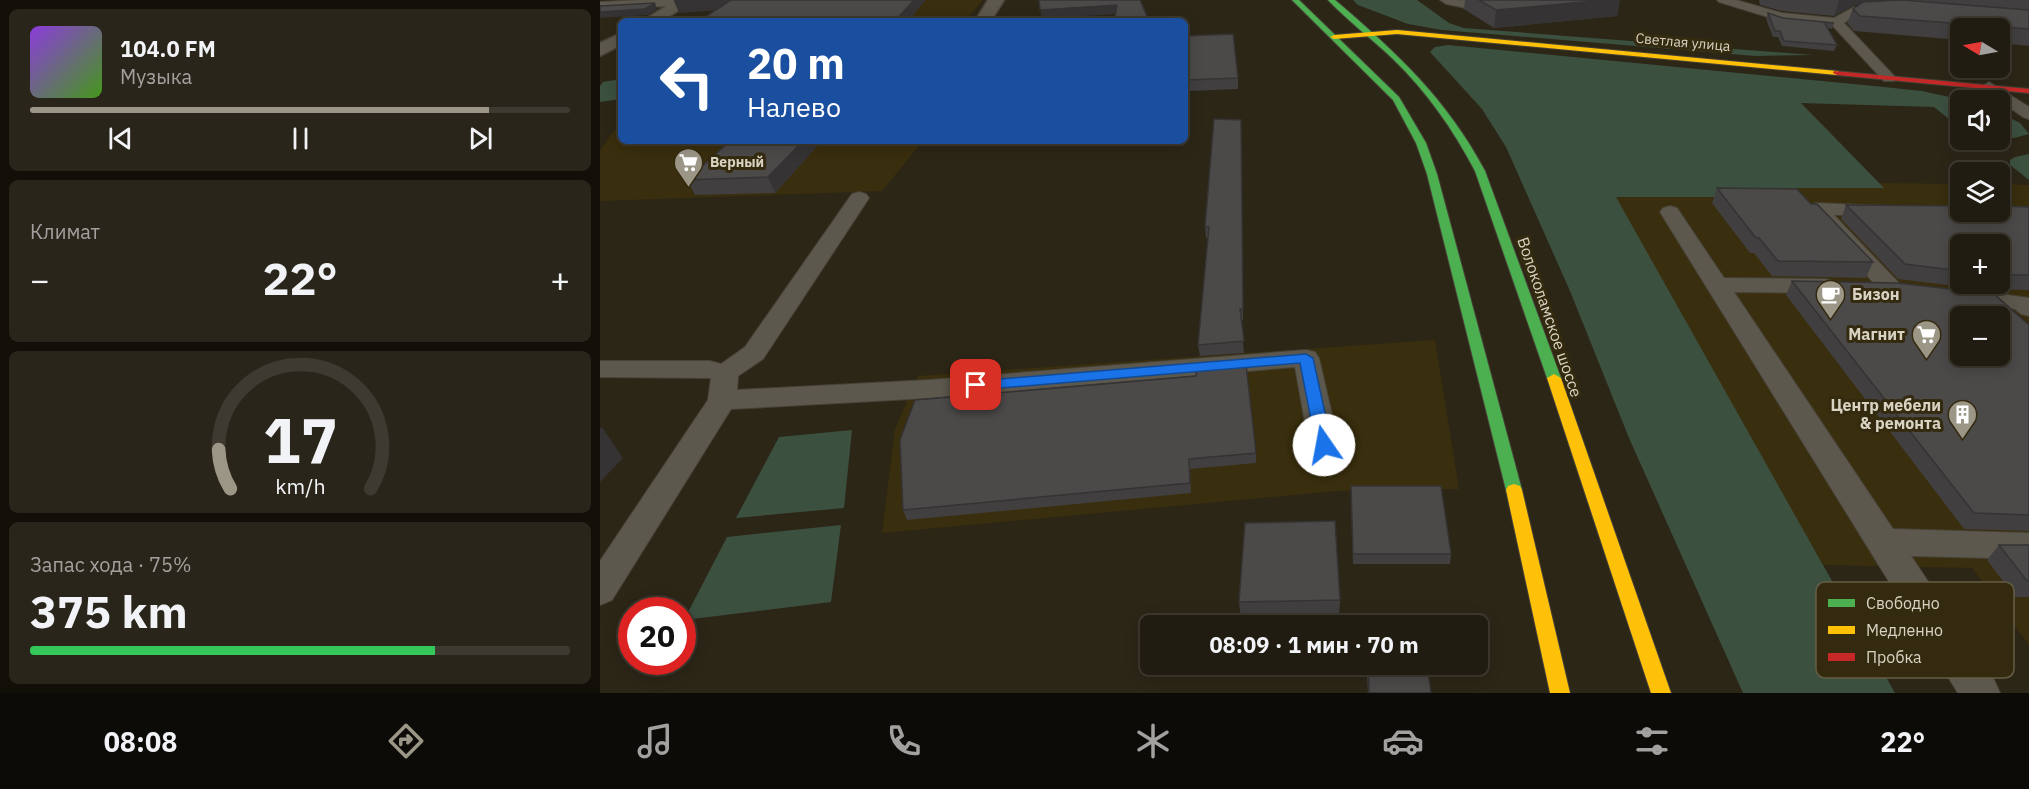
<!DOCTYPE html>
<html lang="ru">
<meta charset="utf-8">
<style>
:root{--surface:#211c11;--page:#29251a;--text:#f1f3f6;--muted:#a2a19f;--line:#3e3a31;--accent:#9c9687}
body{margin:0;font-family:"IBM Plex Sans",sans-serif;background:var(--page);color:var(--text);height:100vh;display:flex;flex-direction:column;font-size:22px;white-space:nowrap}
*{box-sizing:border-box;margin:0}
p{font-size:20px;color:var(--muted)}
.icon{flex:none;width:33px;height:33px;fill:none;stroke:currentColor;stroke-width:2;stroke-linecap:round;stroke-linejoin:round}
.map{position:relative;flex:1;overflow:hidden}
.drawer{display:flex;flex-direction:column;gap:9px;padding:9px;background:#120f09;width:600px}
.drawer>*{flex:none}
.guide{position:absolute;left:18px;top:18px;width:570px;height:126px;border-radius:9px;box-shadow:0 3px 15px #0003,0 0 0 2px var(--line);background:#1a4fa0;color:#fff;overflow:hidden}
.needle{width:39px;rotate:280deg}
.controls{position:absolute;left:1350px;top:18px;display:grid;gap:12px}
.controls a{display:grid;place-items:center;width:60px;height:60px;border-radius:9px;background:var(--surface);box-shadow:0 3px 15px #0003,0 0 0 2px var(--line);font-size:30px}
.speed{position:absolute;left:18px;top:597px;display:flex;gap:12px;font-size:30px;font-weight:700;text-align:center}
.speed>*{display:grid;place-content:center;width:78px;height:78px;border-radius:50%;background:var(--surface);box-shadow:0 3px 15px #0003,0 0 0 2px var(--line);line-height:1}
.speed .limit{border:9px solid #d22;background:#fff;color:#111}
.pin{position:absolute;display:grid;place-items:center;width:51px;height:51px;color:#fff;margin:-26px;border-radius:12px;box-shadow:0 3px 9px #0006}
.me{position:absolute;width:66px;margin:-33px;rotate:348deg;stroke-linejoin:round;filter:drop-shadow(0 0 4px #0008)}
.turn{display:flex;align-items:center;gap:21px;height:126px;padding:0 30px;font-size:27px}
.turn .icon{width:78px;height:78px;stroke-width:2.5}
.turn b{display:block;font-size:42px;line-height:51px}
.big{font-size:45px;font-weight:700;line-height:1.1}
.drawer .card{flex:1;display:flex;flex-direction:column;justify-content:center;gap:9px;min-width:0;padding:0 21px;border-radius:9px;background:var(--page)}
.drawer .dial{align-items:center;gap:0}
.dial svg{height:156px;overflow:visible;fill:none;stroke:var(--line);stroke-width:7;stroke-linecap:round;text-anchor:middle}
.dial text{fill:var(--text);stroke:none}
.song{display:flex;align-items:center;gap:18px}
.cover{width:72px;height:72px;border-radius:9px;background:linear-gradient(135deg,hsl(270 70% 55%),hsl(100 70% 35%))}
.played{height:6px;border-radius:3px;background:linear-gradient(90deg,var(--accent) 85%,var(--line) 85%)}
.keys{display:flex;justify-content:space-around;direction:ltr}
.heat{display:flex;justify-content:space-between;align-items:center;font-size:33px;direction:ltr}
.charge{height:9px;border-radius:4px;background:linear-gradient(90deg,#34c759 75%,var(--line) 0)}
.trip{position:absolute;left:540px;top:615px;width:348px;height:60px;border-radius:9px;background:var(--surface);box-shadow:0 3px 15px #0003,0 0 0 2px var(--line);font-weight:700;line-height:60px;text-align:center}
.dock{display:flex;height:96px;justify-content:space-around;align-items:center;background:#0d0b07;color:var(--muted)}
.dock .icon{width:42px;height:42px}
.dock .selected{color:var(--accent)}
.dock b{font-size:27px;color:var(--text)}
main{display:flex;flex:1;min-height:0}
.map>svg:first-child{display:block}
</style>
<main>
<section class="drawer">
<div class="card">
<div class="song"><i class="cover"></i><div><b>104.0 FM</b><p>Музыка</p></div></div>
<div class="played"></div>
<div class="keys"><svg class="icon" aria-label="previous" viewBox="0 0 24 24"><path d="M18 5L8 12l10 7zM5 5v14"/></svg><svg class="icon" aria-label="pause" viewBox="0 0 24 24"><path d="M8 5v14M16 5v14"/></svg><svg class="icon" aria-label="next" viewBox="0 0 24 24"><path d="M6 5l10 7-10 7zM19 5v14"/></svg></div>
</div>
<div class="card"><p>Климат</p>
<div class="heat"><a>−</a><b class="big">22°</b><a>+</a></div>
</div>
<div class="card dial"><svg viewBox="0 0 100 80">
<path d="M14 69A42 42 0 1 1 86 69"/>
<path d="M14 69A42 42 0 0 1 8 49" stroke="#9c9687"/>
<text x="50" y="56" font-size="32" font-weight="700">17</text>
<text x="50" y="72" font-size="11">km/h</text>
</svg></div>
<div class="card"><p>Запас хода · 75%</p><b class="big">375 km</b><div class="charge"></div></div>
</section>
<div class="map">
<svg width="1429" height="693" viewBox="0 0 1429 693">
<rect width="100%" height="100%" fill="#2c2617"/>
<!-- built -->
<path fill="#392e0d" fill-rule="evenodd" d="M146,0H383L365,21H115Z
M14,130L21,131V141H323L282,191L0,201V151Z
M1279,183L1360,184V212H1400V184L1429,185V645L1372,568L1223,565L1015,197H1179V188H1283ZM1360,244H1400V284H1360ZM1360,316H1400V356H1360Z
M835,340L859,489L737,491L282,533L295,429L318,376Z"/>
<!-- green -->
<path fill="#3c5040" d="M753,0H817L849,23L864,28L1213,55L1155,56L842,30L808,24L758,5Z
M848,45L1274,86L1322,91L1363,100H1360V128L1334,107L1201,103L1284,188H1180V197H1016L1295,693H1143L1029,438L970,291L906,147L882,109L830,52L835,47Z
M21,79V99L0,102V86L3,82Z
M1400,113L1420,123L1429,134L1414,138H1400Z
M1429,154V180L1410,165V160L1415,157Z
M252,430L244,508L136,518L179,437Z
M241,525L231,602L84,620L127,537Z"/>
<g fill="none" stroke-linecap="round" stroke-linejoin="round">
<defs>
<path id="lane" d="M42,0H91L92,1L86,5L0,10V2Z
M840,0C854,0 893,0 903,7C891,17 861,6 846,4Z
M1117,0H1136L1182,13L1234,18L1254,7L1289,6V12L1257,14L1244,23L1296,78L1294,81H1284L1232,25L1181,21L1119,2Z
M1389,82L1429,107V119L1423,117L1384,90L1381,87Z
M259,192L266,194L269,198L163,359L138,376L137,390L329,380L706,350L715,352L719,358L739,445L734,452L724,455L714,452L709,445L695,367L329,398L131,409L12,600L0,605V561L108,400L111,378L0,377V361H110L121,364L145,347L252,194Z
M1217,203L1285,206L1288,210L1285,214L1234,215L1298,282L1302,287L1298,292L1290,294L1282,292L1210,213L1207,209L1210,205Z
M1070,206L1077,208L1124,278L1225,279L1233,281L1237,286L1233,291L1225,293L1134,292L1293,529L1429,533V559L1311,556L1394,680L1400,693H1358L1060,212L1063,208Z
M1366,289L1429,298V316L1421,314L1415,309L1358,301L1354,296L1358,291Z"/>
<path id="street" d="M76,0H95L62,21H42Z
M388,0H404L391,21H375Z
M21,33V45L0,56V43Z"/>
<path id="fast" d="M692,0H699L799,97L826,143L837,174L922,490L920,494L914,496L908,494L906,490L827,174L816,143L793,100Z
M728,0H735C797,53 846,98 885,171L961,378L959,381H949L947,378L875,171C853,129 827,92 793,59C772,39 748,21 728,0Z"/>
<path id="slow" d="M797,30L1237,71L1241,73L1237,75L797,34L734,39L730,37L734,35Z
M954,374L961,378L1071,693H1051L947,378Z
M914,484L920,486L922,490L970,693H950L906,490L908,486Z"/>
<path id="jam" d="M1234,71L1429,89V93L1237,75L1233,73Z"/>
</defs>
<!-- lane casing -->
<use href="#lane" stroke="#474237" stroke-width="2"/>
<!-- street casing -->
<use href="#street" stroke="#474237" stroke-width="3"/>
<!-- fast casing -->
<use href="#fast" stroke="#474237" stroke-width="2"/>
<!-- slow casing -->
<use href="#slow" stroke="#474237" stroke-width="2"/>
<!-- jam casing -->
<use href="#jam" stroke="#474237" stroke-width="2"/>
<!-- lane -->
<use href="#lane" fill="#5d584d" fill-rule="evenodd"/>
<!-- street -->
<use href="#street" fill="#5d584d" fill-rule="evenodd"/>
<!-- fast -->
<use href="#fast" fill="#4caf50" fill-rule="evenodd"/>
<!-- slow -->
<use href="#slow" fill="#ffc107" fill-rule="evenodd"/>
<!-- jam -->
<use href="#jam" fill="#c62828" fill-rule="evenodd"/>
</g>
<!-- wall -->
<path fill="#413f3f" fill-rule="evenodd" d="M865,0H1020L1017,16L894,28L864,9Z
M1159,0H1429V46L1400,43V28H1360V40L1254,31L1247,23L1253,9L1259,4L1254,5L1234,16L1182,11L1160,5Z
M1168,13L1183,18L1234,23L1232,29L1228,28L1237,45L1234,51L1182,46L1178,37H1173L1166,19Z
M585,36L638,78V89L589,91V86H585Z
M641,120L643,320H641L644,353L600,356L598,345L608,238H606L605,227Z
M222,141L175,193L95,195L87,180Z
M1117,188L1211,204L1273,262L1266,278L1172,276L1154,253H1150L1112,203Z
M1246,205L1429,207V290L1380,289L1298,279L1241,219ZM1360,244H1400V284H1360Z
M1192,281L1429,325V531L1364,529L1186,295Z
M300,440L656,453V463L590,469L591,493L307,520L303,510Z
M751,486L851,554L850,564H753Z
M1399,545H1429V597H1415L1387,560Z
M740,600L739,618L641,620L639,602Z
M766,664H827L831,693H768Z"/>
<!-- shaded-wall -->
<path fill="#353333" d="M98,0H136L139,9L79,13L74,1Z
M314,0H326L308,21H295Z
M1005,0H1020L1017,16L894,28L896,10Z
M1241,0H1296L1295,2L1254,5L1234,16L1239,1Z
M55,3L57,9L48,15L0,18V12Z
M517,5L518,14L442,19L440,10Z
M203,141H222L175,193L168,177Z
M2,427L23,458L0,482V429Z"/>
<!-- building -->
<path fill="#4c4949" stroke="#353333" stroke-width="1.5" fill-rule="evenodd" d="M77,0H98L74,1Z
M131,0H314L295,21H99Z
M439,0H540L549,21H514L517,5L440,10Z
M879,0H1005L896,10Z
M1302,0L1429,10V29L1260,16L1253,9L1263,2Z
M55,3L45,9L0,12V6Z
M1168,13L1183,18L1234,23L1224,22L1237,45L1184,41L1180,31H1175Z
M633,34L638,78L589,80V75L585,76V36Z
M614,119L641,120L643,309H640L644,341L598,345L609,227H605Z
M130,141H203L168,177L87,180Z
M1117,188L1197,189L1211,204H1217L1273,262L1178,261L1159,238L1155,237Z
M1246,205L1360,206V212H1400V206L1429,207V275H1400V244H1360V271L1305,264Z
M1192,281L1297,283L1394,294L1429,325V515L1374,513ZM1360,316H1400V356H1360Z
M646,364L656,453L589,459L590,483L303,510L300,440L315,400L596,376L597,368Z
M751,486H841L851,554H753Z
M735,521L740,600L639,602L645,523Z
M1399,545H1429V581H1427Z
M768,664H827L831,693H769Z"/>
<!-- route -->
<path fill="#1a73e8" stroke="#114b97" stroke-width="1.5" d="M706,354L713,358L732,445L730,449H719L716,445L700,363L376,390L369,385L376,381Z"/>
<!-- icons -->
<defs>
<symbol id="supermarket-pin" viewBox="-11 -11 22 30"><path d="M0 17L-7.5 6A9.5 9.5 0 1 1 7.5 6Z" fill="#9c9687" stroke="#342a0f"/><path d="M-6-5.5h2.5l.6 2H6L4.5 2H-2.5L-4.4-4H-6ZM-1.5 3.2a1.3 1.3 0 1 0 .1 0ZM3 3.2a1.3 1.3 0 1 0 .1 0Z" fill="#fff"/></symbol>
<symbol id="cafe-pin" viewBox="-11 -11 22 30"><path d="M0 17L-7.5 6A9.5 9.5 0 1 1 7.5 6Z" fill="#9c9687" stroke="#342a0f"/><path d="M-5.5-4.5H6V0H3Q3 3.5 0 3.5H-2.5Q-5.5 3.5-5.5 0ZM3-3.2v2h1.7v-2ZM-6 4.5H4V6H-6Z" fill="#fff"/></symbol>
<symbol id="building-pin" viewBox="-11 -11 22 30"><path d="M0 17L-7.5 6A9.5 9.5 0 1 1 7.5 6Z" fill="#9c9687" stroke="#342a0f"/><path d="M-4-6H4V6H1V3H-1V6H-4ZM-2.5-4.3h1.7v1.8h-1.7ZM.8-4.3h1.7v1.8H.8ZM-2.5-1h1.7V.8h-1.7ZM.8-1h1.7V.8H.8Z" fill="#fff"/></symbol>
</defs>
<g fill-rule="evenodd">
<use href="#supermarket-pin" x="72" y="146" width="33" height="45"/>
<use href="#cafe-pin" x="1214" y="278" width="33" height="45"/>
<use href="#supermarket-pin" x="1310" y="318" width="33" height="45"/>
<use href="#building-pin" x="1346" y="398" width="33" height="45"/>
</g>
<g text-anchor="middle" stroke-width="6" stroke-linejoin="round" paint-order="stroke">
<!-- far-street labels -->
<g font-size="14" fill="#d9d3c3" stroke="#342a0f">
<text transform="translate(1083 42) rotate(5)" y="5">Светлая улица</text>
</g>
<!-- far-poi labels -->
<g font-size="14" font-weight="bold" fill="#d9d3c3" stroke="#342a0f" text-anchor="start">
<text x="110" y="167">Верный</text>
</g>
<!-- poi labels -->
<g font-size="16" font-weight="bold" fill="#d9d3c3" stroke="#342a0f" text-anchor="end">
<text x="1252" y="300" text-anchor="start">Бизон</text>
<text x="1305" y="340">Магнит</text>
<text x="1341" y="411">Центр мебели<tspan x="1341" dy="18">&amp; ремонта</tspan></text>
</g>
<!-- street labels -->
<g font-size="16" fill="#d9d3c3" stroke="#342a0f">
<text transform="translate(950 317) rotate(71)" y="6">Волоколамское шоссе</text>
</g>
</g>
<!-- legend -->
<rect x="1216" y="582" width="198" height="96" rx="9" fill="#342a0f" stroke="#665d45" stroke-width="1.5"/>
<rect x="1228" y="599" width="27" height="8" fill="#4caf50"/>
<rect x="1228" y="626" width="27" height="8" fill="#ffc107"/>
<rect x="1228" y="653" width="27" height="8" fill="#c62828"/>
<g font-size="16" fill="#d9d3c3">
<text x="1266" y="609">Свободно</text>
<text x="1266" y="636">Медленно</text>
<text x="1266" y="663">Пробка</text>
</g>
</svg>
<div class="controls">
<a><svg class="needle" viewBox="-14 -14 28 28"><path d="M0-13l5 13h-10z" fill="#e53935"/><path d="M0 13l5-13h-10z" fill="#a2a19f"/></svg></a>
<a><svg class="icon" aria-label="sound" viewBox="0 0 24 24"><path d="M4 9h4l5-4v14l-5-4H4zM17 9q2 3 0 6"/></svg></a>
<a><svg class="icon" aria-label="layers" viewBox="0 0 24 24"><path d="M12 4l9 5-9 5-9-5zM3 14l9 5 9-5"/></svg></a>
<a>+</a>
<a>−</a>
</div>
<div class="speed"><div class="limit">20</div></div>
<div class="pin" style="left:376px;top:385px;background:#d93025"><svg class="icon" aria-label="arrive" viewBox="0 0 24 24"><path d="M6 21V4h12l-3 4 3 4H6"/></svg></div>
<svg class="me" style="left:724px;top:445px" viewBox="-20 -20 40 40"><circle r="19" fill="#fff"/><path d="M0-13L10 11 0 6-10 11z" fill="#1a73e8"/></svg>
<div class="trip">08:09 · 1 мин · 70 m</div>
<div class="guide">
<div class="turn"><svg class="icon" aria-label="left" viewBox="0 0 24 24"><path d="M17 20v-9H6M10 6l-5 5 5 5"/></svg><div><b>20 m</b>Налево</div></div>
</div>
</div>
</main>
<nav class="dock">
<b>08:08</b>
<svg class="icon selected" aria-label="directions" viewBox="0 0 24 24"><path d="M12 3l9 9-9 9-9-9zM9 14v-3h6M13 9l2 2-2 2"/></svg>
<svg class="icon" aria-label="music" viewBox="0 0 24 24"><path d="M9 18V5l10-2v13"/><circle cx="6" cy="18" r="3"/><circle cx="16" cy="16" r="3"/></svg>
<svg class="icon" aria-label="phone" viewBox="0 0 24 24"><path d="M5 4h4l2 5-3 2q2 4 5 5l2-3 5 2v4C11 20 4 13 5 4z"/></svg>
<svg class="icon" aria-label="climate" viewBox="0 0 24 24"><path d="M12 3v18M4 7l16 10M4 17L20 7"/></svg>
<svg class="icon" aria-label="car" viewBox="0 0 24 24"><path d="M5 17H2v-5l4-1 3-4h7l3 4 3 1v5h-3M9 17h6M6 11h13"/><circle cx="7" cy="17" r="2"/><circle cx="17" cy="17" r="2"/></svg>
<svg class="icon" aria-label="filters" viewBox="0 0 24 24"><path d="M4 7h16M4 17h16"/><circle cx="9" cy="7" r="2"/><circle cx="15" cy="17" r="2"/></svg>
<b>22°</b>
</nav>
